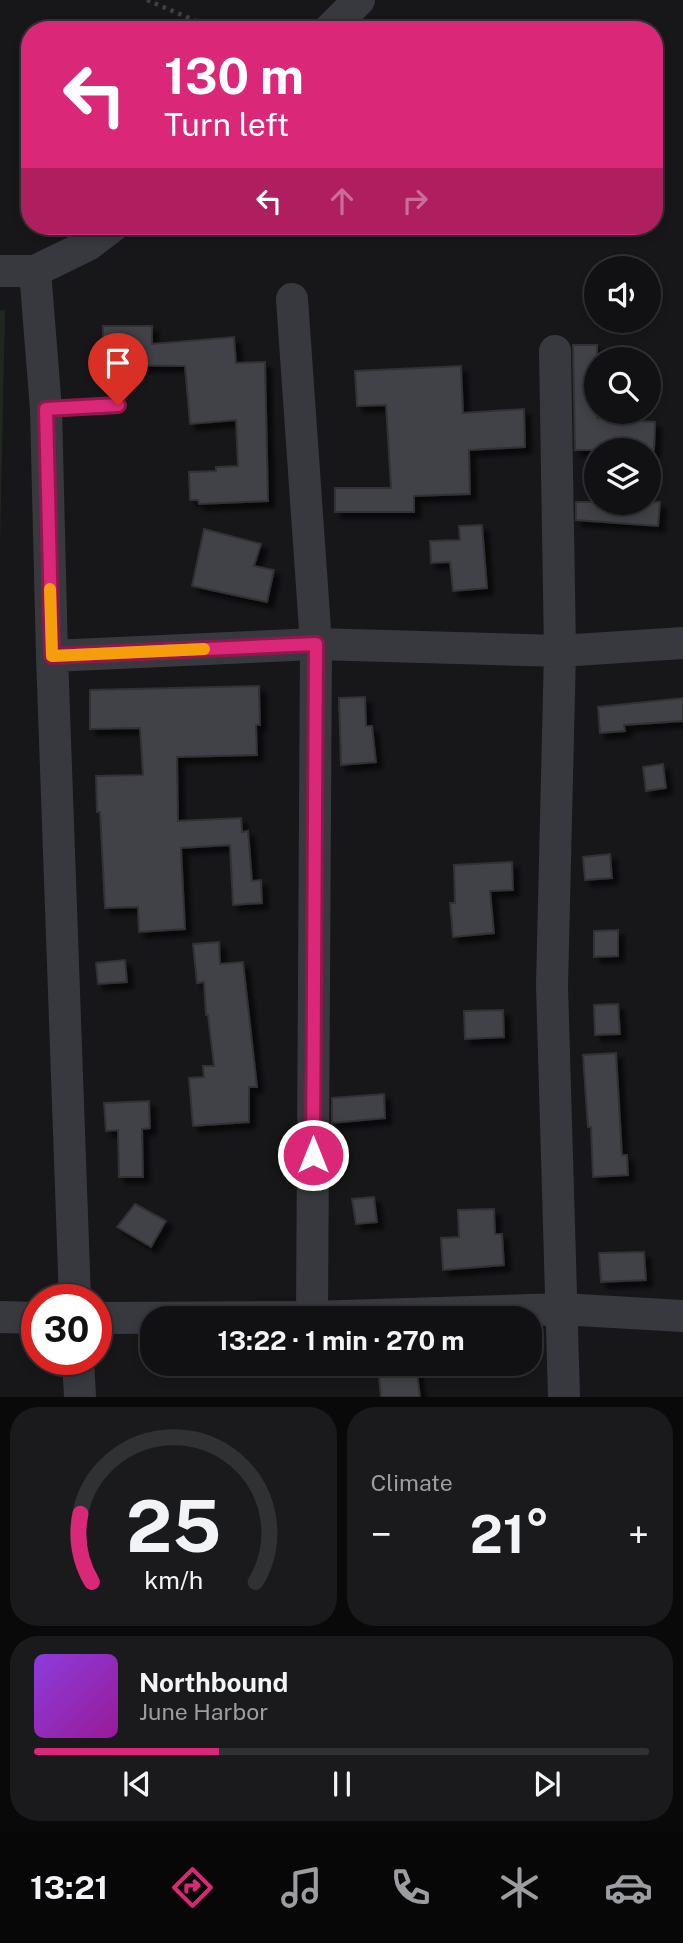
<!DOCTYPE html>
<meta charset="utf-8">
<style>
:root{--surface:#111113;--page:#1a1a1c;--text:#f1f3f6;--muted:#9c9da0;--line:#303133;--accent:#db2777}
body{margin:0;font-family:"Public Sans",sans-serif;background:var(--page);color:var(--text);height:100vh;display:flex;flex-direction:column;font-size:26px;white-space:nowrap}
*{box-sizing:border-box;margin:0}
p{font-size:23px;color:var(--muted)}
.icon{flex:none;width:38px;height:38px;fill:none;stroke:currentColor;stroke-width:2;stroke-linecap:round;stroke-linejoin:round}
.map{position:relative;height:1397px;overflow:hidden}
.details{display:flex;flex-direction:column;gap:10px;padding:10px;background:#09090a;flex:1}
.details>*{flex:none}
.banner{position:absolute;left:21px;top:21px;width:642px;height:214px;border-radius:28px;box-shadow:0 4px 10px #0003,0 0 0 2px var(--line);background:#db2777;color:#fff;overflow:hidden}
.buttons{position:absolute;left:584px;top:256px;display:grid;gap:14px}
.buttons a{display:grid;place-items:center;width:77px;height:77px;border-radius:50%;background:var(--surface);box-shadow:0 4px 10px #0003,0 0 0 2px var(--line);font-size:35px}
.speed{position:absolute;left:21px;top:1284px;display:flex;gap:14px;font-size:35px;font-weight:700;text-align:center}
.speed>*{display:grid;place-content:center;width:91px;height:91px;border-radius:50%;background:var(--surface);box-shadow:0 4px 10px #0003,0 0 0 2px var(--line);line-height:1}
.speed .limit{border:10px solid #d22;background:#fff;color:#111}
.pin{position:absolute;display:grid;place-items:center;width:60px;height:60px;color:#fff;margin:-72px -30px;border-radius:50% 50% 50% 0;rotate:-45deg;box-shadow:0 0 7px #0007}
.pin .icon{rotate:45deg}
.me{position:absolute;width:77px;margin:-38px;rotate:0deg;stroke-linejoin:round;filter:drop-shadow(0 0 5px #0008)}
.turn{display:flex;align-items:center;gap:24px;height:147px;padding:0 28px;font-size:32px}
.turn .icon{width:91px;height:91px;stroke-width:2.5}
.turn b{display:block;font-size:49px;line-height:60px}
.lanes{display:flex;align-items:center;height:66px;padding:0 28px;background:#0003;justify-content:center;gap:35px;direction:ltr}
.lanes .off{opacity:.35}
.big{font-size:52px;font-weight:700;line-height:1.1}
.details .tile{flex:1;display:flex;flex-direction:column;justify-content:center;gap:10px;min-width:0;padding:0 24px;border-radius:28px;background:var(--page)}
.details .dial{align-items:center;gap:0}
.dial svg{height:182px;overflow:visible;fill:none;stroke:var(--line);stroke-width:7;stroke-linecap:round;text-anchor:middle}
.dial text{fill:var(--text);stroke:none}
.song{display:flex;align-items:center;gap:21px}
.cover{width:84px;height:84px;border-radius:10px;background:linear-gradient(135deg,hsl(270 70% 55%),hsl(300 70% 35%))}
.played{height:7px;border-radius:4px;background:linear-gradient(90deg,var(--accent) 30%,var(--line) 30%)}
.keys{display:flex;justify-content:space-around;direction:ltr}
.heat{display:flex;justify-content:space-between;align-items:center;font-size:38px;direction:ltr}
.details .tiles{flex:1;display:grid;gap:10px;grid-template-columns:1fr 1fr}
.tile:last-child{grid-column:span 2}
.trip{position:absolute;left:140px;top:1306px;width:402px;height:70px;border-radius:28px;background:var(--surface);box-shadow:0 4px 10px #0003,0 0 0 2px var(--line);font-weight:700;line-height:70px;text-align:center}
.menu{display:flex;height:112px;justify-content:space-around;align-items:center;background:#070708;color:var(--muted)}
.menu .icon{width:49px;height:49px}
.menu .selected{color:var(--accent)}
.menu b{font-size:32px;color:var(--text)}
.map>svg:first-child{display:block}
</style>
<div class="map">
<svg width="683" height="1397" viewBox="0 0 683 1397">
<defs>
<filter id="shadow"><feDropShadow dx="6" dy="6" stdDeviation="2" flood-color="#0009"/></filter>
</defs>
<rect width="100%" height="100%" fill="#171719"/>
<!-- green -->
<path fill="#1f271f" d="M0,310H5L0,548Z"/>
<!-- building -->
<path fill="#414246" stroke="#313135" stroke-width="2" filter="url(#shadow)" d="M103,326H152V344L234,337L236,363L265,362L268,501L199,504L198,500H190L189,472L216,471V467L238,466L236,420L190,424L185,366L103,365Z
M573,345H597V418L655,422L654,450H575Z
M461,366L463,413L524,409L525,447L469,450L470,494L414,496V512H335V488H391L386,405L357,406L355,371Z
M576,502H660L658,526L576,520Z
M482,525L487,588L453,591L450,562L431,563L430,541L460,540L459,526Z
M204,529L261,544L254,566L274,570L267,602L192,586Z
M259,686L260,725H256L257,755L177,757L178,821L241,818L242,832L248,831L252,881L261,880L262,903L233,905L230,845L181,848L185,929L139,932L138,907L105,908L100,812H97L96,776L143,775L140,728L90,729V690Z
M365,697L366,726H372L376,762L341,765L339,698Z
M683,698V721L624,725L625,731L600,733L598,707Z
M663,764L666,788L646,791L643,767Z
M610,854L612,878L585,880L583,857Z
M512,862L513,890L490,891L494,933L453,937L450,903H455L454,865Z
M618,930V956L594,957V931Z
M219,942L220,964L243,962L257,1087H249V1122L193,1126L189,1078L204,1077L203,1066H214L208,1015H206L204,982L197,983L193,944Z
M125,960L127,982L98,984L96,963Z
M618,1004L620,1034L595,1035L594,1005Z
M503,1010L504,1037L465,1039L464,1011Z
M616,1053L622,1155H627L628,1175L593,1177L591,1127H588L583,1055Z
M384,1094L385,1118L332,1123V1098Z
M149,1101L150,1128L142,1129L143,1177H119L118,1130L106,1131L104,1103Z
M374,1197L377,1222L356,1224L352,1199Z
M135,1204L166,1221L151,1247L117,1227Z
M494,1209L495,1234H502L504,1265L443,1270L441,1238L459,1237L458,1210Z
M644,1252L646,1280L601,1282L599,1253Z
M416,1365L420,1397H381L378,1368Z"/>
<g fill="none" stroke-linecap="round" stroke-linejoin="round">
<!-- path -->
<path stroke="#3e4045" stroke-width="4.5" stroke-dasharray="3.5 5" stroke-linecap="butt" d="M147,0L217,30"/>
<!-- service -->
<path stroke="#38393e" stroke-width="16" d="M46,409L118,405"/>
<!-- minor -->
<path stroke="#38393e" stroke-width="32" d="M329,30L359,0
M0,271H35L88,245L113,226
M35,271L46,409L52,656L75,1300
M292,299L316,644L312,1317
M555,351L560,651L552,986L564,1397
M52,656L316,644L560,651L683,643
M0,1317L37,1318
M96,1318L312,1317L561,1309L683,1316
M78,1360L80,1397"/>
</g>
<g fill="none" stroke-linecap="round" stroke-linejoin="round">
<defs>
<path id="route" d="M118,405L46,409L52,656L316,644L313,1155"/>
</defs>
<!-- route casing -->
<use href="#route" stroke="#8e194d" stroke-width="18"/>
<!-- route -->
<use href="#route" stroke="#db2777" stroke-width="12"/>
<!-- slow -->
<path stroke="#f59e0b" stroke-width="12" d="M50,589L52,656L204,649"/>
</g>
</svg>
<div class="buttons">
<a><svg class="icon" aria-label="sound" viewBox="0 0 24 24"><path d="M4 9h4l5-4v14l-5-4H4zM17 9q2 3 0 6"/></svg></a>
<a><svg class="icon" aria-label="search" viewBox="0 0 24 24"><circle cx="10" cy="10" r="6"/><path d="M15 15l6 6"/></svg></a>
<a><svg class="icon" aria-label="layers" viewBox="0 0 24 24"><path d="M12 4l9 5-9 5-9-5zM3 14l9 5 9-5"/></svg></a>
</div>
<div class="speed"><div class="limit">30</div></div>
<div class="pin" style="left:118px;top:405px;background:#d93025"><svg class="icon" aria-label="arrive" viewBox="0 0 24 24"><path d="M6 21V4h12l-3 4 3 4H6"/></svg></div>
<svg class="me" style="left:313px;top:1155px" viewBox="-20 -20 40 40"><circle r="17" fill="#db2777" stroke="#fff" stroke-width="3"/><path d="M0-11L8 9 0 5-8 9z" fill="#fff"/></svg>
<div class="trip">13:22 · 1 min · 270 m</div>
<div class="banner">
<div class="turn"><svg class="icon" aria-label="left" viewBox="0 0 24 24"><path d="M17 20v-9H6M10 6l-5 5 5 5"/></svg><div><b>130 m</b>Turn left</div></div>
<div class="lanes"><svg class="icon" aria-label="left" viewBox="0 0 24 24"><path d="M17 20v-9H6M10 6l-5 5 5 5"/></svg><svg class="icon off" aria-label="ahead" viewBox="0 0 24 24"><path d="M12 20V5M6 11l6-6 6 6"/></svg><svg class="icon off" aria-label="right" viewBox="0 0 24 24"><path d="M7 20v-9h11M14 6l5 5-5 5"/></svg></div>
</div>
</div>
<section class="details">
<div class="tiles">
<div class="tile dial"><svg viewBox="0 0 100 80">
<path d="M14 69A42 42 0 1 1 86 69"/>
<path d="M14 69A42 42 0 0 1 9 39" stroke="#db2777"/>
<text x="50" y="56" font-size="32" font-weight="700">25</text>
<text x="50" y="72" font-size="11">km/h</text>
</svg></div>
<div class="tile"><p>Climate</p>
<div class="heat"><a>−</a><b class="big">21°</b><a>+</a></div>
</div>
<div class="tile">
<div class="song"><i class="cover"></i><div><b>Northbound</b><p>June Harbor</p></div></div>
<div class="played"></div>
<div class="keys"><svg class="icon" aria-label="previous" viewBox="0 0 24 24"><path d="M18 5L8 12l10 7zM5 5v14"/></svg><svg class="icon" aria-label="pause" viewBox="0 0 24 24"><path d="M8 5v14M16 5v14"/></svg><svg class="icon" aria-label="next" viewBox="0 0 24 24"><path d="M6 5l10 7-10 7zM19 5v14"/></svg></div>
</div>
</div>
</section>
<nav class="menu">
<b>13:21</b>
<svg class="icon selected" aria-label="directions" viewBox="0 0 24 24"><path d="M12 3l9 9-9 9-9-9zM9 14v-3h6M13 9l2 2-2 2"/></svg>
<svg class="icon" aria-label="music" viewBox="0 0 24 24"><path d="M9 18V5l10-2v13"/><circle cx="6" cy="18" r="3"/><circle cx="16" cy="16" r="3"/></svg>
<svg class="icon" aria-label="phone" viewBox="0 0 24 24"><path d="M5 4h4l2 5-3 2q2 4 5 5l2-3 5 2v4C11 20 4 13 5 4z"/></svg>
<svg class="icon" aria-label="climate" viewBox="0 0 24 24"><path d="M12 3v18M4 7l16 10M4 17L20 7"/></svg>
<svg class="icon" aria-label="car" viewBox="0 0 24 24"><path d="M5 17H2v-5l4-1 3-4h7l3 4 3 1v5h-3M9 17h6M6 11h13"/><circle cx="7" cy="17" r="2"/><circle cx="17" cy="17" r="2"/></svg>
</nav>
